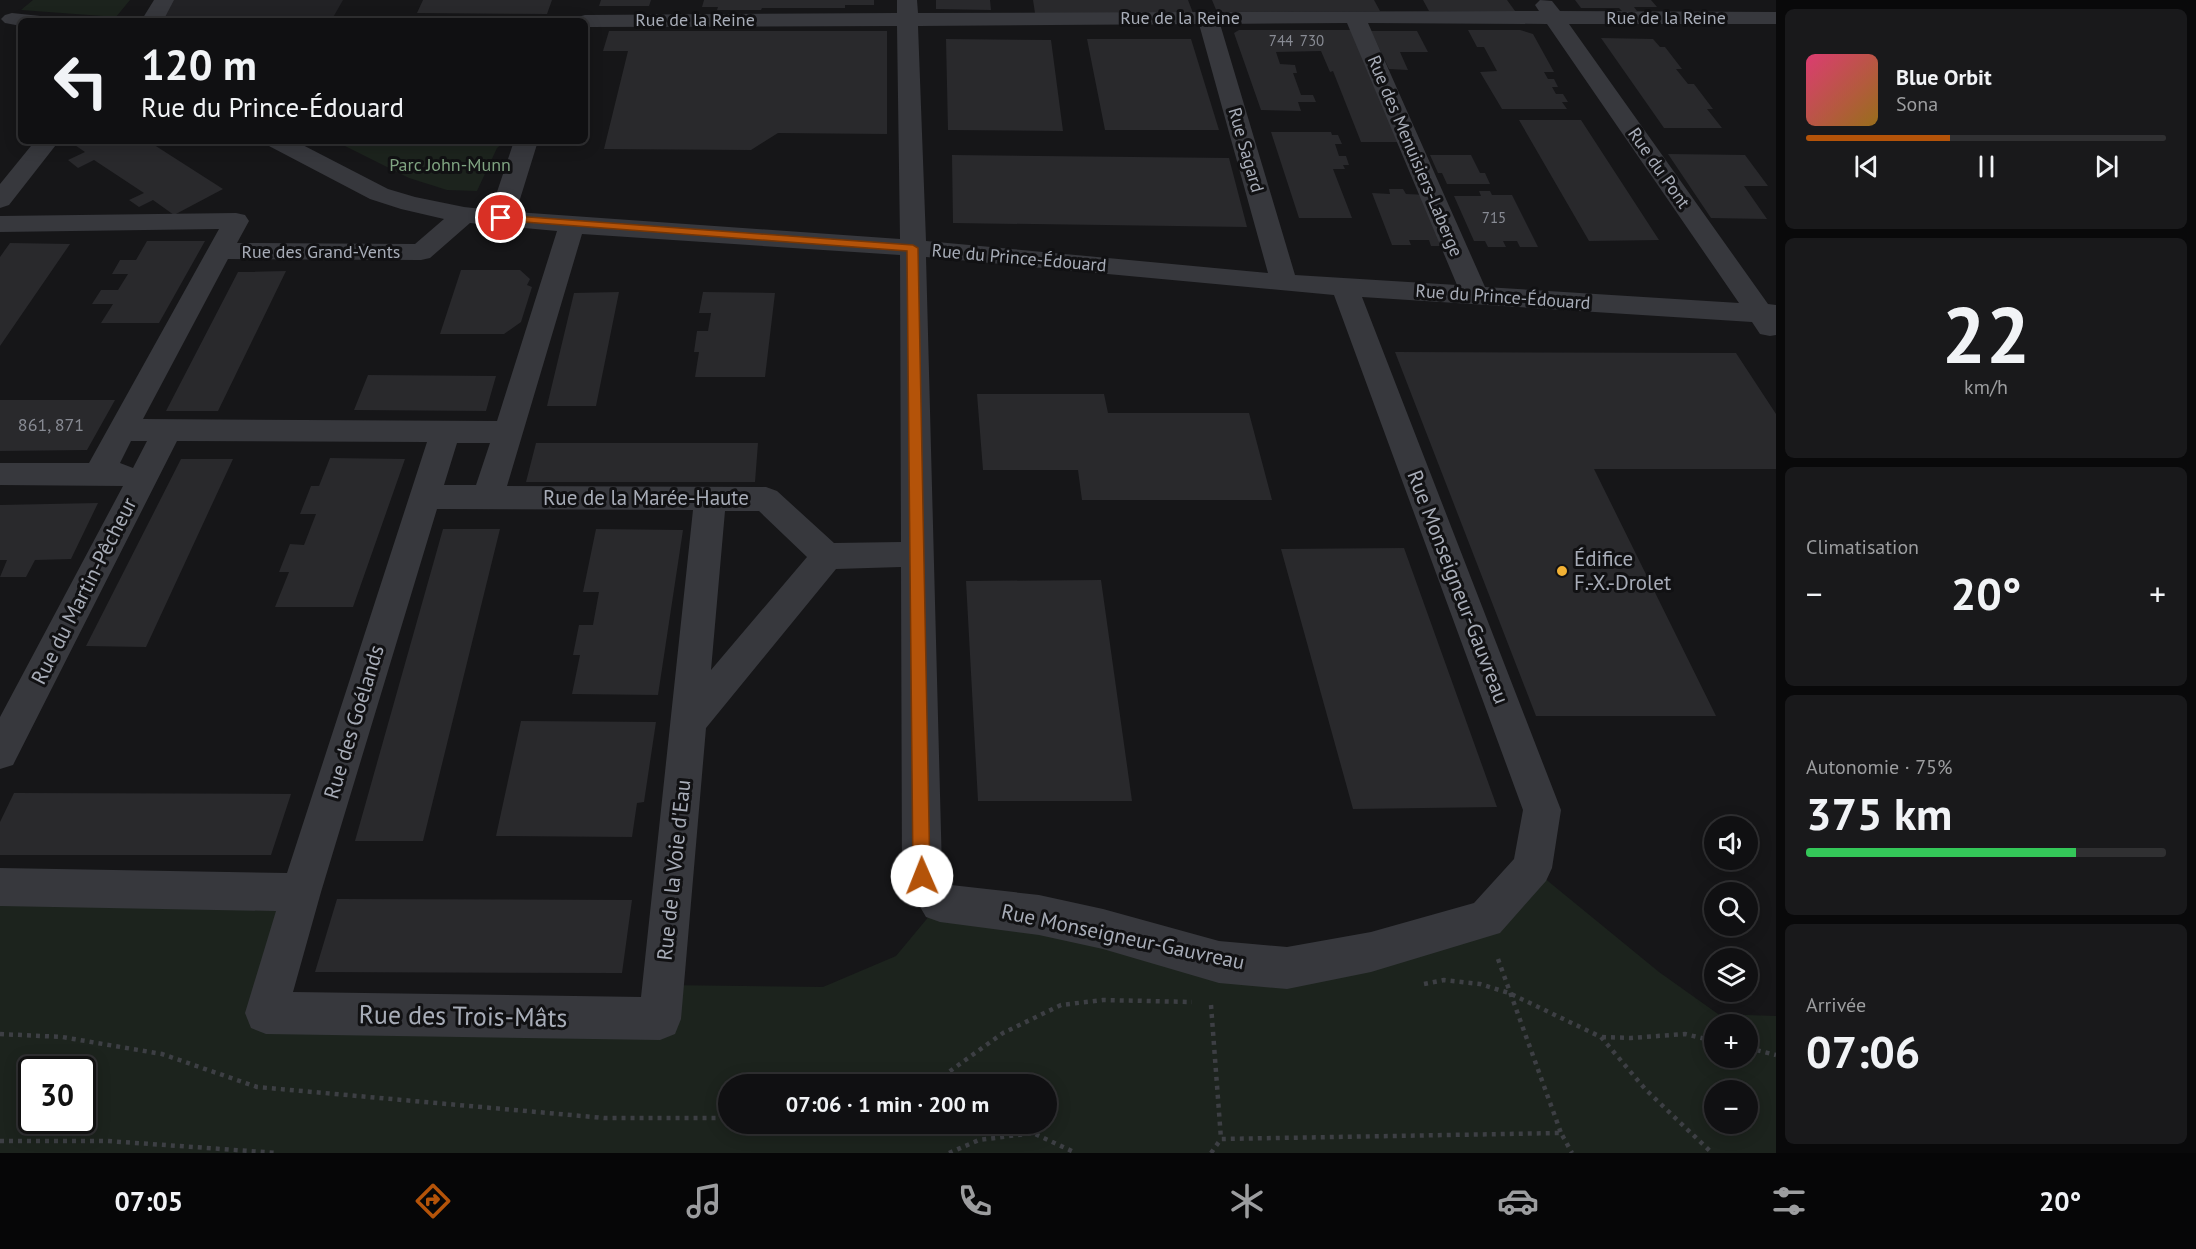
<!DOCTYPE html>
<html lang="fr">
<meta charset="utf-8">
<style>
:root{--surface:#101012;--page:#19191b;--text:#f1f3f6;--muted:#9c9d9f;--line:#303032;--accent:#b45309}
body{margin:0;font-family:"PT Sans",sans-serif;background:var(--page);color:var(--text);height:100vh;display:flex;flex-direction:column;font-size:22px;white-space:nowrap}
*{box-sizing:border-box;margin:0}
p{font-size:20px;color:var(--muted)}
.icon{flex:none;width:33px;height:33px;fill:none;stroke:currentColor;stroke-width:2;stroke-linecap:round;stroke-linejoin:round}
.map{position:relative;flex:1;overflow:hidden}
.panel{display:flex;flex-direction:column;gap:9px;padding:9px;background:#09090a;width:420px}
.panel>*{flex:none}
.top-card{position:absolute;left:18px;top:18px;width:570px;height:126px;border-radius:9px;box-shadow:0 3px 15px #0003,0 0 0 2px var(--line);background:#101012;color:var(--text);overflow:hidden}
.controls{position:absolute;left:1704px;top:816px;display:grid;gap:12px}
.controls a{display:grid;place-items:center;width:54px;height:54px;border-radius:50%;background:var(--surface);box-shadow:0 3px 15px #0003,0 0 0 2px var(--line);font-size:30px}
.speed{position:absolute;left:18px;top:1056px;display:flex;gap:12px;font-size:30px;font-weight:700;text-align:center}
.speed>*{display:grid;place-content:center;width:78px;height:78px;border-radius:50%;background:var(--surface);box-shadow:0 3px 15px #0003,0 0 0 2px var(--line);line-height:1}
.speed .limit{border:3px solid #111;border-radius:9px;background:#fff;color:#111}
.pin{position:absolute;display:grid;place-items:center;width:51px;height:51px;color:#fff;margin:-26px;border:3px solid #fff;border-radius:50%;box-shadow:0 2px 6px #0007}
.me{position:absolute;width:66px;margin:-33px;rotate:359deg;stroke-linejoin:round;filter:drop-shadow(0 0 4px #0008)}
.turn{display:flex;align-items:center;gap:21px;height:126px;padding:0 24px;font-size:27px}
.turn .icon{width:78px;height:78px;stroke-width:2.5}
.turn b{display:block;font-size:42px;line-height:51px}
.big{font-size:45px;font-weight:700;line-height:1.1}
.panel .tile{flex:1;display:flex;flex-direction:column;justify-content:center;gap:9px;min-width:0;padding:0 21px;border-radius:9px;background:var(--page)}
.panel .dial{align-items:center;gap:0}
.dial b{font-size:78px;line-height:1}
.song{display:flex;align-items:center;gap:18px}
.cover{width:72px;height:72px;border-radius:9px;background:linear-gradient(135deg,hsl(340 70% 55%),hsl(40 70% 35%))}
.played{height:6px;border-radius:3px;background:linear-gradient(90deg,var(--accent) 40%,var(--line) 40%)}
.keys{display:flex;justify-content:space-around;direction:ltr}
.heat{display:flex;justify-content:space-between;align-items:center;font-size:33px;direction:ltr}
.charge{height:9px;border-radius:4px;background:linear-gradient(90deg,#34c759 75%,var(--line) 0)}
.trip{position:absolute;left:718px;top:1074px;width:339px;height:60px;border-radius:30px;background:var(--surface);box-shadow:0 3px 15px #0003,0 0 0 2px var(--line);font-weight:700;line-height:60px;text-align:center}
.dock{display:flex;height:96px;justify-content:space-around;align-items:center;background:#060607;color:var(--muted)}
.dock .icon{width:42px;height:42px}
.dock .on{color:var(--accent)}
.dock b{font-size:27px;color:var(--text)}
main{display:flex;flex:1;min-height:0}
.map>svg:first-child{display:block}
</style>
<main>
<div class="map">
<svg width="1776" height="1153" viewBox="0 0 1776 1153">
<rect width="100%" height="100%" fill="#161618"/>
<!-- built -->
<path fill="#222225" d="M164,0H343L331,21H152Z"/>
<!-- green -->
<path fill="#1c231d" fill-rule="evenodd" d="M33,0H130L116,17L21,10Z
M335,141H506L497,148L477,191L447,190L409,178Z
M1532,868L1659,972L1718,1014L1776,1016V1153H0V887L301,892L266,1013L659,1019L663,985L823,987L896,956L940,903L1219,962L1486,919ZM1714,1024H1748V1058H1714ZM32,1070H82V1120H32ZM729,1084H1047V1124H729ZM1714,1090H1748V1124H1714Z"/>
<!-- building -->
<path fill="#29292c" d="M423,0H552L547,14L417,13Z
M601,0H651L649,6H599Z
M704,0H874V5H845V8H762L761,10H717L718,7H702Z
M936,0H990L991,10L936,9Z
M1033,0H1188L1193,13H1035Z
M1212,0H1374L1380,11L1217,12Z
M1423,0H1507L1515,11H1429Z
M1575,0H1651L1657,7H1634L1637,11H1622L1619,8H1581Z
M1239,30H1351L1404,142H1361L1333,71L1330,72L1321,51L1276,52L1280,64L1295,65L1297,73H1293L1301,95H1313L1316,102H1298L1301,111L1261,110L1234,33Z
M1468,30H1520L1533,34L1554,72H1544L1548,79H1554L1558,87H1552L1556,94H1563L1568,102H1562L1567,109H1502L1480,72L1497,71L1484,47H1477Z
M609,31H887V134L778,133L751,150L604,149L628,51H603Z
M1371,31H1417L1428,52H1400L1408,70L1389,69Z
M1601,38L1653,39L1660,47H1665L1682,69H1676L1688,84H1694L1713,109H1707L1722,128H1664Z
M946,39L1051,40L1063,131L948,130Z
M1087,39H1191L1219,130H1105Z
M1519,120H1581L1659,240L1589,241Z
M1271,132H1331L1332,135H1338L1342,144H1335L1339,156H1346L1349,165H1343L1345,169H1333L1352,218H1299Z
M69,141H148L223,189L174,215L153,200L139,207L129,200L144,193L94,160L78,168L68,160L85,152Z
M1668,154L1745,155L1768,186H1744L1767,219L1711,218Z
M952,155L1229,158L1247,227L953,223Z
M1430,155H1471L1480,173H1485L1490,184H1447L1442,173H1438Z
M1389,189H1403L1406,194L1428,195L1446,246H1431L1429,240H1409L1411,245H1392L1372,193L1390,194Z
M1479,191H1490L1492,195H1512L1538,247H1520L1517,241H1503L1506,247H1488L1485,241H1474L1454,196H1481Z
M147,241H205L159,323H101L113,304H92L101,290H118L128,274H112L120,260H136Z
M10,243L70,244L0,346V257Z
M461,270H520L530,279L527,285L532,287L521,322L504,334H440Z
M286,271L218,411H166L238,272Z
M619,292L596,406H547L574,293Z
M703,292L775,293L765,377H695L699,352H694L697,331H708L711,313H699Z
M1395,352L1736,353L1776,414V469H1594L1716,716H1536Z
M368,375L496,376L486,411L354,410Z
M977,394H1104L1108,413H1249L1272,500H1082L1078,470H983Z
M0,400H115L87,450L0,451Z
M536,443H758L755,482H526Z
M330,458L405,459L353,607H275L289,572H279L290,544L304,545L316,514H300L311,486H319Z
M181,459H233L146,647L86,646Z
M98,503L71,559L35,560L26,577H0L7,560H0V505Z
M443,529H500L423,841H355Z
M596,529L683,530L658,695L572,694L580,655H573L579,625H593L599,592H583Z
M1404,548L1497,807L1353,809L1281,549Z
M1101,580L1132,801H978L966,581Z
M521,721L656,722L644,802L637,803L632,837L496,836Z
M14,793L291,794L271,855H0V822Z
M337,899L632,900L622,973L315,972Z"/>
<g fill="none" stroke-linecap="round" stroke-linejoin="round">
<!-- path -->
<path stroke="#3d3f44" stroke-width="4.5" stroke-dasharray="4 5" stroke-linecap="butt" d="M1498,959L1561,1133
M1424,984L1444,980L1480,984L1509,993L1601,1037L1646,1090L1712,1153
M1211,1005L1221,1139
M0,1034L62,1037L162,1054L257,1087L604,1118H729
M1602,1037L1631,1038L1685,1034L1714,1041
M1748,1048L1776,1055
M926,1084L946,1074L1003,1033L1061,1005L1103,1000L1192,1002
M0,1141H108L278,1153
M949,1153L979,1140L1033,1133L1076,1153
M1211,1153L1221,1139L1561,1133L1572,1153"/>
<!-- minor -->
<path fill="#37383d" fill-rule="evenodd" d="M154,0H174L163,21H141Z
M897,0H917L918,13L1539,11L1535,5L1540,0L1552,1L1560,11L1776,12V24H1569L1768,304L1776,305V335L1770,336L1760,334L1752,322L1362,297L1561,810L1552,868L1546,881L1500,933L1371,972L1287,989L1219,983L1103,949L1039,935L940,922L926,917L902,876L901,567L836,569L706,728L681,1019L675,1034L660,1040L266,1034L251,1028L245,1013L276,911L0,906V868L287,873L427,442L177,441L13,765L0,769V717L123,486L0,485V463H89L219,229L0,232V216L236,213L245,215L249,221L237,243L415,244L444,219L401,209L370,199L269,146L265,141H295L388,189L415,197L464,207L491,210L514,141H538L516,212L900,239L897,26L585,27V21H574L578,17L585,15L897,13ZM1347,23L1457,285L1295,275L1220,24ZM1368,23L1547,24L1739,303L1485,287ZM1199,24L1268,273L926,241L918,26ZM470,223L557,231L497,421L143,419L228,259L421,260L430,258ZM582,234L900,255L901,542L834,543L777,491L766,487L507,486ZM926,257L1334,295L1523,810L1514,859L1474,903L1371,932L1287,947L1219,941L1103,909L1039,895L951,885L942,871ZM131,441H147L133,468L120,463ZM457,443H490L476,485H444ZM437,509L693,510L641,997L293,992L321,892ZM725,511H759L807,557L711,670Z
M12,13L50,17L54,21H21V26L5,23L1,19L5,15Z
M35,141H59L9,205L0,208V184Z"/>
</g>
<!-- route -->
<path fill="#b45309" stroke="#753606" stroke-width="1.5" d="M501,215L913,245L918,248L930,876L927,881L922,884L916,881L913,876L907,251L497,220V216Z"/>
<!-- markers -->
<circle fill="#f2b134" stroke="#111113" stroke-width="2" cx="1562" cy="571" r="6"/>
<g text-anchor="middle" stroke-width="6" stroke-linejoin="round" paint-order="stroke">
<!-- far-number labels -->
<g font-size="15" fill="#888b94">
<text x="1281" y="46">744</text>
<text x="1312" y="46">730</text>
<text x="1494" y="223">715</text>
</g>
<!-- far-street labels -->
<g font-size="18" fill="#a8adb8" stroke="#111113">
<text x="1180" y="24">Rue de la Reine</text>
<text x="1666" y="24">Rue de la Reine</text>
<text x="695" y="26">Rue de la Reine</text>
<text transform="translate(1246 150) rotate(74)" y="6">Rue Sagard</text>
<text transform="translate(1415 156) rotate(67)" y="6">Rue des Menuisiers-Laberge</text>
<text transform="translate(1659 168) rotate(55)" y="6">Rue du Pont</text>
<text x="321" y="258">Rue des Grand-Vents</text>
<text transform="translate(1019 258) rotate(5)" y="6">Rue du Prince-Édouard</text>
<text transform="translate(1503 297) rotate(4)" y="6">Rue du Prince-Édouard</text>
</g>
<!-- far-park labels -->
<g font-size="18" fill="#7fa381" stroke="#111113">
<text x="450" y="171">Parc John-Munn</text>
</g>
<!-- number labels -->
<g font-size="18" fill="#888b94">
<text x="51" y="431">861, 871</text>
</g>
<!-- street labels -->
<g font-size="21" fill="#a8adb8" stroke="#111113">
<text x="646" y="505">Rue de la Marée-Haute</text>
<text transform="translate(1458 587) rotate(69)" y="7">Rue Monseigneur-Gauvreau</text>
<text transform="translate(84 591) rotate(-63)" y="7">Rue du Martin-Pêcheur</text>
<text transform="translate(354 722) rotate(-73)" y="7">Rue des Goélands</text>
<text transform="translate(674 870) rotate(-84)" y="7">Rue de la Voie d'Eau</text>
<text transform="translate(1123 937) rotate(12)" y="7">Rue Monseigneur-Gauvreau</text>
</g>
<!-- poi labels -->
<g font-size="21" fill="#a8adb8" stroke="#111113" text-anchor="start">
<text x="1574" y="566">Édifice<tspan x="1574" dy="24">F.-X.-Drolet</tspan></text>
</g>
<!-- near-street labels -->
<g font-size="26" fill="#a8adb8" stroke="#111113">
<text transform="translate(463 1016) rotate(1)" y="9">Rue des Trois-Mâts</text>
</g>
</g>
</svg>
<div class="controls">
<a><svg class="icon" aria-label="sound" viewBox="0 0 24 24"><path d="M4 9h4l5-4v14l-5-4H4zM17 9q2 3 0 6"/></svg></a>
<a><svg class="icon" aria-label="search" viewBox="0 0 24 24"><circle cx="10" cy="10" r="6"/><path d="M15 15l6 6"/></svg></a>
<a><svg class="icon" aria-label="layers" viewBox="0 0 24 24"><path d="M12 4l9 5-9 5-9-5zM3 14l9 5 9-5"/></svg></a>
<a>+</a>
<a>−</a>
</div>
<div class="speed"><div class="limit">30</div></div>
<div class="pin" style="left:501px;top:218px;background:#d93025"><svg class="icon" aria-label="arrive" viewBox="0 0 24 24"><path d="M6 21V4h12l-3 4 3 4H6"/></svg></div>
<svg class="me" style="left:922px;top:876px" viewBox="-20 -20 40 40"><circle r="19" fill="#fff"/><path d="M0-13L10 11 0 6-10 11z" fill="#b45309"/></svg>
<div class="trip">07:06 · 1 min · 200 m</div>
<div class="top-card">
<div class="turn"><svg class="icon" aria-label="left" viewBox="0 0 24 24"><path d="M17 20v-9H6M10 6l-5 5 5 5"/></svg><div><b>120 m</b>Rue du Prince-Édouard</div></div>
</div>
</div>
<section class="panel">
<div class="tile">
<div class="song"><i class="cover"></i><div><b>Blue Orbit</b><p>Sona</p></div></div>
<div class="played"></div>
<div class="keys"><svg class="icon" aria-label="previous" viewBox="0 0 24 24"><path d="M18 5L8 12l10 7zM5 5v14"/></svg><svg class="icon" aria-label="pause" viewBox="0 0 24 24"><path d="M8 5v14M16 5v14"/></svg><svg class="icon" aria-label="next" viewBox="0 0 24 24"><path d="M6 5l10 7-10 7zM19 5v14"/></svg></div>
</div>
<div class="tile dial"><b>22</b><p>km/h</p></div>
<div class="tile"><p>Climatisation</p>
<div class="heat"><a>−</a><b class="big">20°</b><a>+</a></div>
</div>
<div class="tile"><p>Autonomie · 75%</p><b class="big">375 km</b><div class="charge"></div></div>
<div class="tile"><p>Arrivée</p><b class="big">07:06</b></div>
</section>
</main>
<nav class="dock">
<b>07:05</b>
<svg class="icon on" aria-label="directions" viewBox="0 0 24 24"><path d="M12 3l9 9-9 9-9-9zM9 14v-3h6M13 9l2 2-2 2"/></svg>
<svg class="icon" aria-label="music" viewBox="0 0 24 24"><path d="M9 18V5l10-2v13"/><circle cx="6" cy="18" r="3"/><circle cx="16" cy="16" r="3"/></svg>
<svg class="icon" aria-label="phone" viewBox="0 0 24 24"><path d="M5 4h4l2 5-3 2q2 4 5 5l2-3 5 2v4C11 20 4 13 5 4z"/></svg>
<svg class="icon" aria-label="climate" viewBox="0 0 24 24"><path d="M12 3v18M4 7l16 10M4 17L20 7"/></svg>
<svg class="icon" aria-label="car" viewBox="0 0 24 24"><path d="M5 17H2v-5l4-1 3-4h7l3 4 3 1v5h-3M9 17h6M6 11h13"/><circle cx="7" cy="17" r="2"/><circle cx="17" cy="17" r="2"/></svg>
<svg class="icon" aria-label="filters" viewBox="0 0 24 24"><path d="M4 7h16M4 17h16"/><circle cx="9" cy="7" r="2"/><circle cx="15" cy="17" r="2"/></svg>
<b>20°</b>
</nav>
